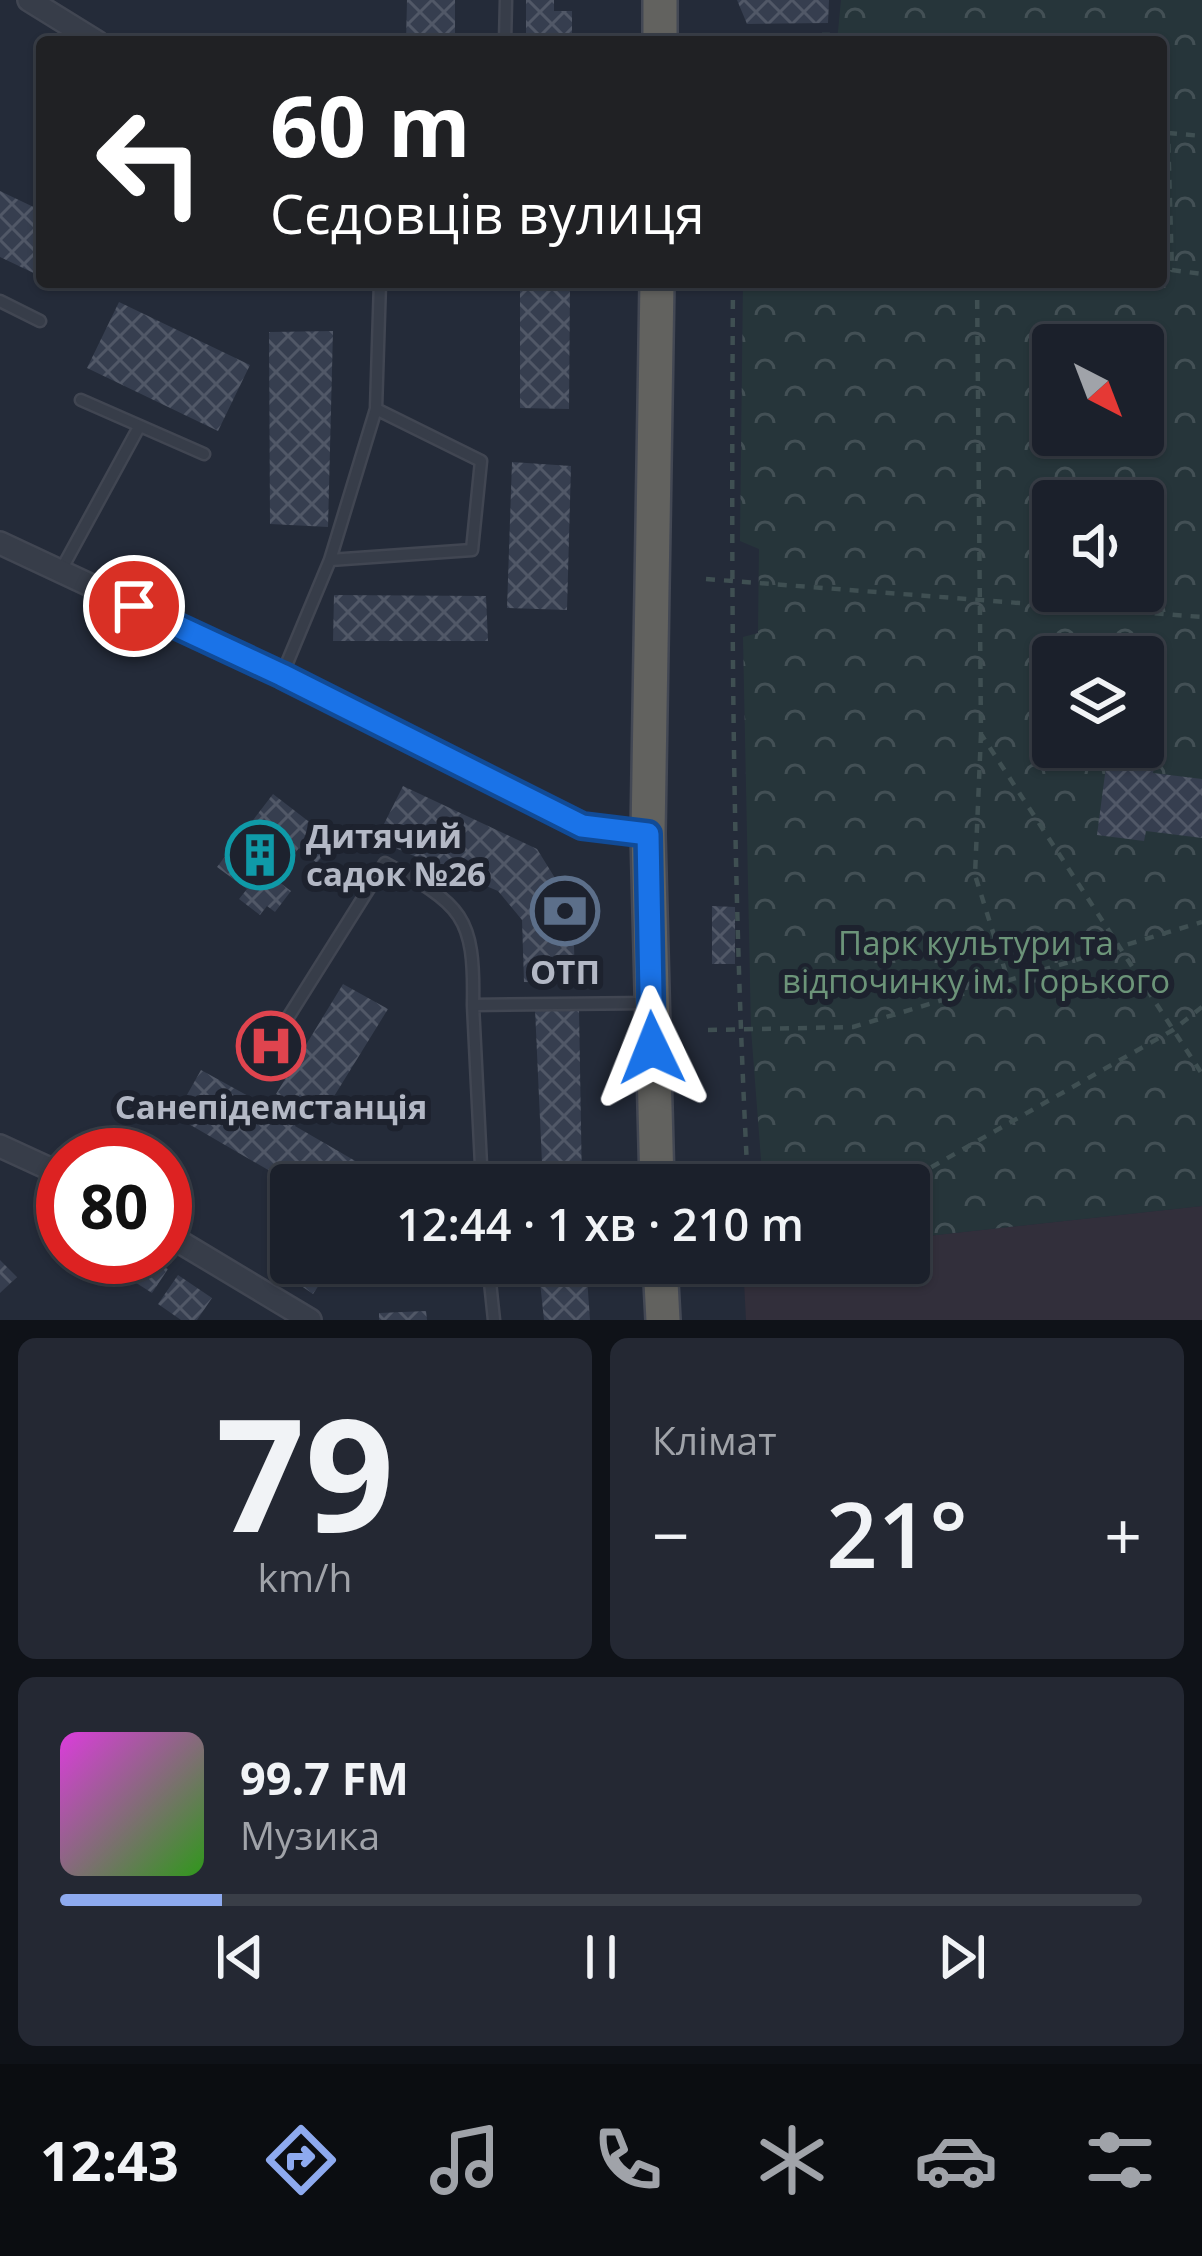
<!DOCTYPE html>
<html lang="uk">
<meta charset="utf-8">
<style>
:root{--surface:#1b202b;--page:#242833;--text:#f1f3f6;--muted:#a0a3a9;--line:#393e47;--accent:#8eaaef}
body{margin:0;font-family:"Open Sans",sans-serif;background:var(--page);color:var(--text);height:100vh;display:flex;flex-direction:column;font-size:45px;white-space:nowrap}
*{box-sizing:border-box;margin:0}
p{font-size:39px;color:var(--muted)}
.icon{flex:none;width:66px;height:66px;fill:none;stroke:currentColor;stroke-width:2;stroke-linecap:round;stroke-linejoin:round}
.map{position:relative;height:1320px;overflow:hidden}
.panel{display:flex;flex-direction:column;gap:18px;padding:18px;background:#0f1218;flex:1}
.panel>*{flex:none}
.top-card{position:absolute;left:36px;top:36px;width:1131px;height:252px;border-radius:12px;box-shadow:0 3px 9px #0004,0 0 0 3px var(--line);background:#202124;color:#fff;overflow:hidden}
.needle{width:78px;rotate:138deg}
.buttons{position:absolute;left:1032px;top:324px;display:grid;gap:24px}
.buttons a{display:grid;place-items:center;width:132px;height:132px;border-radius:12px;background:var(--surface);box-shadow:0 3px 9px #0004,0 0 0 3px var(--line);font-size:60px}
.speed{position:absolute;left:36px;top:1128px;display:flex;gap:24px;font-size:60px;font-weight:700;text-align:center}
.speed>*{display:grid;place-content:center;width:156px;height:156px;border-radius:50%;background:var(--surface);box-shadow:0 3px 9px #0004,0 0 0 3px var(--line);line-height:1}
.speed .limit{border:18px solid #d22;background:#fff;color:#111}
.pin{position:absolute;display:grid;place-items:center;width:102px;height:102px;color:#fff;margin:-51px;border:6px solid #fff;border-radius:50%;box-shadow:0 3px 12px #0007}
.me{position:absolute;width:132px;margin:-66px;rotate:358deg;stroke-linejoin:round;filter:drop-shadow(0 0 9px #0008)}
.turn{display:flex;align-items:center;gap:42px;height:252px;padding:0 36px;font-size:54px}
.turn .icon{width:156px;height:156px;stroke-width:2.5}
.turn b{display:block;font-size:84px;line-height:102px}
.big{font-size:90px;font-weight:600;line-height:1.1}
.panel .tile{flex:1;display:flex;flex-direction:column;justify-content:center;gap:18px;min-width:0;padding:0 42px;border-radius:18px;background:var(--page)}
.panel .dial{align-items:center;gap:0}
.dial b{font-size:156px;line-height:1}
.song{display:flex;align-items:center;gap:36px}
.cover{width:144px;height:144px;border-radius:18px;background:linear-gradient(135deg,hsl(300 70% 55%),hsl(110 70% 35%))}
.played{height:12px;border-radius:6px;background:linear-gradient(90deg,var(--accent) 15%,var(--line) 15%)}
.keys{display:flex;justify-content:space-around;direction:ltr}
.heat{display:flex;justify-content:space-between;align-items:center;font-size:66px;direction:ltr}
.panel .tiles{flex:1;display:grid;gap:18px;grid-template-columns:1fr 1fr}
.tile:last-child{grid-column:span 2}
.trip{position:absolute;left:270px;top:1164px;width:660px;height:120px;border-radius:12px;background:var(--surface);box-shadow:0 3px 9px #0004,0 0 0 3px var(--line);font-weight:600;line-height:120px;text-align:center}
.tab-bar{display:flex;height:192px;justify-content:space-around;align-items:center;background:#0b0d11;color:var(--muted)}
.tab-bar .icon{width:84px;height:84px}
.tab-bar .active{color:var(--accent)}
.tab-bar b{font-size:54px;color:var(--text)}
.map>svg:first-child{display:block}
</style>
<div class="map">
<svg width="1202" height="1320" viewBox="0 0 1202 1320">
<defs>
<pattern id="park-crowns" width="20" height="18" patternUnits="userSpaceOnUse" patternTransform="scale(3)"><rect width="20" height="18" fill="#26353a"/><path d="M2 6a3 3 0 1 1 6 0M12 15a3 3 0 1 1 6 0" fill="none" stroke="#435055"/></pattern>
<pattern id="building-cross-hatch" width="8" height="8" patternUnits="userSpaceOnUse" patternTransform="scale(3)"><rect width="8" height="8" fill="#363e4f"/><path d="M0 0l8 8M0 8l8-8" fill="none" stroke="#515867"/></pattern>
</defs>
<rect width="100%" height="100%" fill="#242b39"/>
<!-- medical -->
<path fill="#322f3b" d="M1202,1206V1320H746L743,1263H909V1238Z"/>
<!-- park -->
<path fill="url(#park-crowns)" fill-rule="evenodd" d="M841,0H1202V1206L909,1238V1185H763L751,1029L743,637L758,633L759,549L740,541L743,282H1161V42H837ZM1053,345H1143V435H1053ZM1053,501H1143V591H1053ZM1053,657H1143V747H1053Z"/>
<!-- building -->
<path fill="url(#building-cross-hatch)" d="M407,0H455V42H406Z
M526,0H554V11H572V42H526Z
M737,0H829L828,23L747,24Z
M0,191L42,211V277L0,257Z
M520,282H570L569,409L520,408Z
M119,302L250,365L218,431L87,368Z
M333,331L328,527L270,524L269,332Z
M512,462L571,466L567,610L507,608Z
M334,595L486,596L488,641H333Z
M1107,759L1154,765L1153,773L1202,779V838L1146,831L1144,841L1097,835Z
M403,786L537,849L573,907L575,983L524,982L522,920L498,891L376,840Z
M273,794L334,841L317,863L299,848L275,879L291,891L275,912L267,906L260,915L239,899L247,889L217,867Z
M712,906L735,907V964H712Z
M343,984L388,1009L320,1119L303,1108L295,1126L376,1173L369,1185H294L175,1116L201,1070L283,1115L290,1102L276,1094Z
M535,1009H579L582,1185H543Z
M286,1245L291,1249V1263H313L327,1273L313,1294L272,1266Z
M129,1257H149L168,1269L152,1293L119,1272Z
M0,1260L17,1277L0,1293Z
M538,1263H586L590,1320H544Z
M178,1275L212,1298L197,1320H181L158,1304Z
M426,1311L427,1320H379V1313Z"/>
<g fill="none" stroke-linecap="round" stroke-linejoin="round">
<defs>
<path id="service" d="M505,42L506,0
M0,301L40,321
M81,400L204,454
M330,560L376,409
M60,572L139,427
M282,675L330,560L472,550L481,461L376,409L380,282
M277,1035L385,863C462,905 475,915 473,1005
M482,1185L473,1005L650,1003
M488,1263L494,1320
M778,1263L794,1279"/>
<path id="minor" d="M29,0L97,42
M0,543L282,675L582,827L648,834
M0,1146L63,1175
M165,1233L310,1320"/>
<path id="trunk" d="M660,42V0
M657,282L648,834L657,1185
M660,1263L663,1320"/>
</defs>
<!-- service casing -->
<use href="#service" stroke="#414652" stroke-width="15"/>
<!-- minor casing -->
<use href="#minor" stroke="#414652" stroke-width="26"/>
<!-- trunk casing -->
<use href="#trunk" stroke="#434854" stroke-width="38"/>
<!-- path -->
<path stroke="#3f4f52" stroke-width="4.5" stroke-dasharray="9 9" stroke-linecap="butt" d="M714,36L829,35L852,42
M1161,132L1168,133L1172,270L1202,274
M1168,133L1202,136
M733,282C731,583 732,884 748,1185
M977,282L981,734L1202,1074
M706,579L1202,617
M981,734L975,875L1008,980
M708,1030L853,1027L1202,922
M900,1185L1173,1030L1202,1007
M722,1267L728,1263"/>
<!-- service -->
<use href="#service" stroke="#373d49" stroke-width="10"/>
<!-- minor -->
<use href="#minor" stroke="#373d49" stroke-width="21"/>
<!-- trunk -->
<use href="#trunk" stroke="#62625f" stroke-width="33"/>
</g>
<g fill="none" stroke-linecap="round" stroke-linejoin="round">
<defs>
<path id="route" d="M134,606L282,675L582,826L648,834L652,1048"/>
</defs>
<!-- route casing -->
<use href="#route" stroke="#114b97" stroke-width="30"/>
<!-- route -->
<use href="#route" stroke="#1a73e8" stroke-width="21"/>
</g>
<!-- icons -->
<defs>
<symbol id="building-ring" viewBox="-11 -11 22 22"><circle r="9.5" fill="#1d222e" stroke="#0f9aa8" stroke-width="1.5"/><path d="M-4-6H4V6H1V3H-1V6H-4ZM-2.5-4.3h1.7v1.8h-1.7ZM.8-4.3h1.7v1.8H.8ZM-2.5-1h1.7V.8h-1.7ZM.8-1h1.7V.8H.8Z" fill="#0f9aa8"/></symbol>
<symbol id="bank-ring" viewBox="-11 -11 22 22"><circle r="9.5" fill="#1d222e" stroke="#5c6f8a" stroke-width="1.5"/><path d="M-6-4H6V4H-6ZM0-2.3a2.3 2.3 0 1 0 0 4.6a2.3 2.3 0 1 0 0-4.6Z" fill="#5c6f8a"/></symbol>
<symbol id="hospital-ring" viewBox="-11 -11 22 22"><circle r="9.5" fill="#1d222e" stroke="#e0444e" stroke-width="1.5"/><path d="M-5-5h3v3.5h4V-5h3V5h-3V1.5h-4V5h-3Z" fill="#e0444e"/></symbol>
</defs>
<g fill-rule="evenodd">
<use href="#building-ring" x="222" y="817" width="76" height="76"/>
<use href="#bank-ring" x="527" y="873" width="76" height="76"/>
<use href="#hospital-ring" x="233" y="1008" width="76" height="76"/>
</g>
<g text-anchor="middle" stroke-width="12" stroke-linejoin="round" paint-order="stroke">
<!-- poi labels -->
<g font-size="33" font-weight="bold" fill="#b3b8c5" stroke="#1d222e">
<text x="306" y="848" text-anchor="start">Дитячий<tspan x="306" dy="38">садок №26</tspan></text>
<text x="565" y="984">ОТП</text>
<text x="271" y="1119">Санепідемстанція</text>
</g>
<!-- park labels -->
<g font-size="33" fill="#6c9479" stroke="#1d222e">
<text x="976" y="955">Парк культури та<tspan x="976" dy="38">відпочинку ім. Горького</tspan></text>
</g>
</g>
</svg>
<div class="buttons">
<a><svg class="needle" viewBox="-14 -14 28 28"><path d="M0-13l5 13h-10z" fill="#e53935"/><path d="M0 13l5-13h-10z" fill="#a0a3a9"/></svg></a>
<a><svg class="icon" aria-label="sound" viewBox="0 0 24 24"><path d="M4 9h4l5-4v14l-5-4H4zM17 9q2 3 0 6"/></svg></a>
<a><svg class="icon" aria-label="layers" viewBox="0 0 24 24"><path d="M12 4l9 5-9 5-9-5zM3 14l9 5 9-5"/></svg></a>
</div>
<div class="speed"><div class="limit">80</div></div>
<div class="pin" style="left:134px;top:606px;background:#d93025"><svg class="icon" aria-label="arrive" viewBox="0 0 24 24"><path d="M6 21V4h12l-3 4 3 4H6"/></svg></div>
<svg class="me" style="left:652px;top:1048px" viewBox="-20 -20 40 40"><path d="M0-17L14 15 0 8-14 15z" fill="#1a73e8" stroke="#fff" stroke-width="4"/></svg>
<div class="trip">12:44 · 1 хв · 210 m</div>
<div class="top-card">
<div class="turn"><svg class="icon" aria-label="left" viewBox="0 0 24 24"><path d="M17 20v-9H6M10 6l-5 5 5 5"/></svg><div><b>60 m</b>Сєдовців вулиця</div></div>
</div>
</div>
<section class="panel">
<div class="tiles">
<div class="tile dial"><b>79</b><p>km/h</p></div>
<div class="tile"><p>Клімат</p>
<div class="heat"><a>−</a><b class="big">21°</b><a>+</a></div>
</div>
<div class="tile">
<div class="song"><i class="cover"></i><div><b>99.7 FM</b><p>Музика</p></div></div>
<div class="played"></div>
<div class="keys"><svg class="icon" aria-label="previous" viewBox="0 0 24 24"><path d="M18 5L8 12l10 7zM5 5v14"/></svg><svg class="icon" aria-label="pause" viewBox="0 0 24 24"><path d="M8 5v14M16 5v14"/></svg><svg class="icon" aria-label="next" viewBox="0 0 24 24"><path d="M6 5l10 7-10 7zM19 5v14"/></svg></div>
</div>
</div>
</section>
<nav class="tab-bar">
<b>12:43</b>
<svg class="icon active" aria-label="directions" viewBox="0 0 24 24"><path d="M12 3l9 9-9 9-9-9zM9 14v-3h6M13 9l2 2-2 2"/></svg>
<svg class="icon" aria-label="music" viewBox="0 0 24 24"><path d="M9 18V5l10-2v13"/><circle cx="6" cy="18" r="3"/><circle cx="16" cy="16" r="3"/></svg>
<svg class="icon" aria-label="phone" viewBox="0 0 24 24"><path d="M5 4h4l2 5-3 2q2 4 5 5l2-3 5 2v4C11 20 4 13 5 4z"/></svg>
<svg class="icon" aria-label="climate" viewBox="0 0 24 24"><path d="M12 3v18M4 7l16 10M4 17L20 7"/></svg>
<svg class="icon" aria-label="car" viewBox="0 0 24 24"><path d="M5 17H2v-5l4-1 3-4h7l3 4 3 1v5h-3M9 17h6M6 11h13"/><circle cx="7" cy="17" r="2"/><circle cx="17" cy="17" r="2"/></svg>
<svg class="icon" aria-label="filters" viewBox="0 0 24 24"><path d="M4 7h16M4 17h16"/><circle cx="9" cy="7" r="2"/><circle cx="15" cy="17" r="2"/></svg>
</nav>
